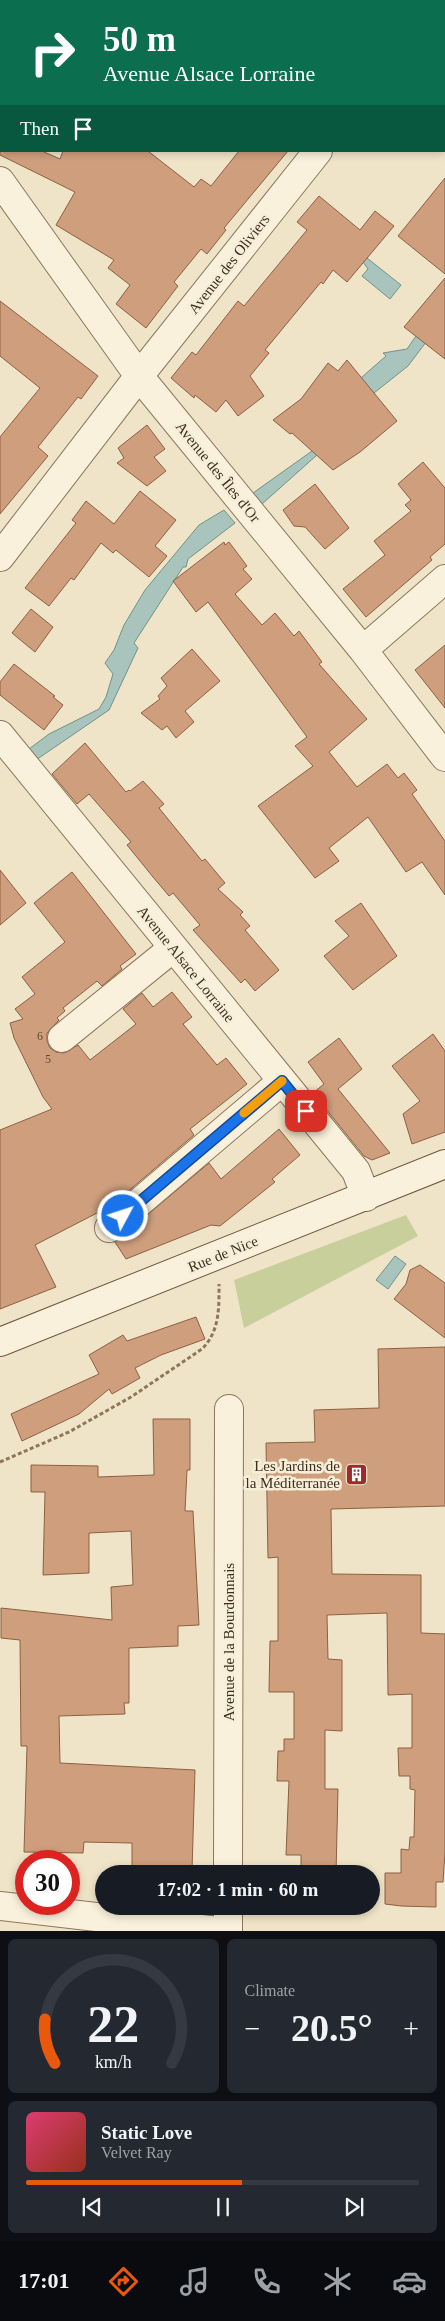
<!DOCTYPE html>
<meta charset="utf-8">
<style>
:root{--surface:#171b24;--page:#242831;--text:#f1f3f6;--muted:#9ea1a6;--line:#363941;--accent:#ea580c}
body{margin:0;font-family:Georgia,serif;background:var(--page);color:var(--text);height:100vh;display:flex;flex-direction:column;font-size:19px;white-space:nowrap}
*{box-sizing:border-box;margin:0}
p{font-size:16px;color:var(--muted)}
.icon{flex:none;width:28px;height:28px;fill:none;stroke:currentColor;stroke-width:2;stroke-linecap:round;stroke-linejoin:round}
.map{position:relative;height:1931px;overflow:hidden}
.panel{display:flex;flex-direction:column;gap:8px;padding:8px;background:#0d0f14;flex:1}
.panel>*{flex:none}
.guide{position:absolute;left:0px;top:0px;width:445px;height:152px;box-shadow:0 2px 8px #0003;background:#0b6e4f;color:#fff;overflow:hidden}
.speed{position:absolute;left:15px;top:1850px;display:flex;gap:10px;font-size:25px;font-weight:700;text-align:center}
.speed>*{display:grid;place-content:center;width:65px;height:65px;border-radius:50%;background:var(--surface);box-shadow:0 2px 8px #0003;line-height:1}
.speed .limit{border:8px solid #d22;background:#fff;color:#111}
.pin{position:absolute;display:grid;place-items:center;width:42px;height:42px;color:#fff;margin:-21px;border-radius:10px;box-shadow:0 2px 8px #0006}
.me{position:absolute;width:55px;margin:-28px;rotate:50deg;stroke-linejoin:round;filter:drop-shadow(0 0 4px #0008)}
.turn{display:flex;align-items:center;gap:18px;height:105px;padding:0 20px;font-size:22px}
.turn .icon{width:65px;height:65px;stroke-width:2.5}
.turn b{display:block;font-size:35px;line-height:42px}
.then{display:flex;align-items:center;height:48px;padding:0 20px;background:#0003;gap:10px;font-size:19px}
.big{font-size:38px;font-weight:700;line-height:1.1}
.panel .card{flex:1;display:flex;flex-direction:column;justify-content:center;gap:8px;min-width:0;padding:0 18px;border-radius:8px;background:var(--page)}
.panel .dial{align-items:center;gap:0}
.dial svg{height:130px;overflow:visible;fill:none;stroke:var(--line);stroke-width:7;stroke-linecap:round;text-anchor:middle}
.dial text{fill:var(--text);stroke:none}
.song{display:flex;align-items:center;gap:15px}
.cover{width:60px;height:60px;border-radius:8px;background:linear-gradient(135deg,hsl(340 70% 55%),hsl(10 70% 35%))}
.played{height:5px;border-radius:2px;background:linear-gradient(90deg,var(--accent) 55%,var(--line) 55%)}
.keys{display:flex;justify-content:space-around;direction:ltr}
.heat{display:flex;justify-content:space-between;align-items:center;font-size:28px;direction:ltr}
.panel .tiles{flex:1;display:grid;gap:8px;grid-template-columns:1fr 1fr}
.card:last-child{grid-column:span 2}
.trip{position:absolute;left:95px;top:1865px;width:285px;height:50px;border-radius:25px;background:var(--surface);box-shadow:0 2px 8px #0003;font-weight:700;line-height:50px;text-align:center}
.dock{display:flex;height:80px;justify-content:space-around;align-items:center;background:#090b0e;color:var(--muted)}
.dock .icon{width:35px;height:35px}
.dock .current{color:var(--accent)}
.dock b{font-size:22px;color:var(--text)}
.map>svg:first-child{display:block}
</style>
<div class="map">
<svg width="445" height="1931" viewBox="0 0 445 1931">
<rect width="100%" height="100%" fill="#f0e4c8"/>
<!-- green -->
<path fill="#c9cf9b" d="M406,1215L418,1236L244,1328L234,1280Z"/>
<!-- water -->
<path fill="#a9c4bc" stroke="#6f938a" d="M367,258L401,285L390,299L362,276L368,269L363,262Z
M445,317L408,366L374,393L363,381L326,447L262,504L253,493L312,451L354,384L386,356L383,353L407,349L416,336Z
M224,510L235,523L188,559L186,567H183L134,643L138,648L109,710L33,762L25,752L49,734L99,709L106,697L113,674L105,663L114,650L124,625L145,590L199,525Z
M395,1256L406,1264L388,1289L376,1280Z"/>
<!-- building -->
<path fill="#cf9f7d" stroke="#8d5f41" d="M0,151H42L60,159L63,151H148L194,187L201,179L211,186L239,151H288L224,228L226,230L207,254L201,249L174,282L178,286L146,328L116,304L130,285L108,268L114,260L56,225L75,192L0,155Z
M445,178V274L398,236Z
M319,196L360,230L375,211L394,226L347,282L333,270L323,284L321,282L265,350L269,353L250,376L264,396L238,416L226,400L216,412L195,395L194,398L171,378L192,352L196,355L238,301L244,306L307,230L297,222Z
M445,278V359L404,327Z
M0,301L98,376L81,399L78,397L38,447L48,456L0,514V437L40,388L0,356Z
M347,360L397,421L360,452L333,470L292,433L290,434L273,420L301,399L328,363L338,371Z
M147,425L165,449L154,457L166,471L147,486L117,463L124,458L118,448Z
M423,462L445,488V544L430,557L432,560L366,617L343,589L385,555L374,541L411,511L405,505L411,500L398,484Z
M315,484L349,528L325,549L305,527L294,526L283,510Z
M140,491L176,520L155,546L167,556L149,577L116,550L113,553L101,543L74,580L71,578L49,606L25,588L76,523L72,520L86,501L114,524Z
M224,542L225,545L229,542L247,566L243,569L252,579L235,594L262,625L275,613L294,636L299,631L322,662L319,664L367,719L329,752L357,787L387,764L398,778L404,773L417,790L412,794L445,841V895L422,862L406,872L368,817L329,848L339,861L315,878L258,806L313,766L295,746L307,737L208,602L196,612L173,581Z
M31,609L53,627L35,652L12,633Z
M445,645V708L415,670Z
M192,649L220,681L185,711L194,722L176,738L167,726L162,730L141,713L160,699L158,696L167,686L161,678Z
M14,664L55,696L53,697L63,705L44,730L0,695V682Z
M85,743L126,792L129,790L130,791L143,781L164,804L159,808L202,861L205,859L225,883L218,889L243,912L240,915L250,926L245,930L279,970L255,991L245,979L241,983L193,930L200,925L173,893L169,896L153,877L127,845L131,842L89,794L77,804L52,774Z
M0,870L26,903L0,925Z
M72,872L136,954L120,966L122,969L102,986L97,981L63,1008L65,1011L57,1018L59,1020L47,1033V1041L50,1048L56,1052L64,1053L78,1045L90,1060L136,1024L123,1009L142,993L153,1007L172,992L192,1017L183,1024L217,1065L226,1058L247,1084L190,1129L194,1135L99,1216L97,1213L35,1245L56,1287L0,1309V1130L52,1109L43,1097L14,1038L10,1023L23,1019L15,1009L35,994L22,977L65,942L34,903Z
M361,903L397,956L353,990L324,956L349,936L335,921Z
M433,1034L445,1051V1132L412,1144L403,1114L420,1101L392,1066Z
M339,1038L362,1069L338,1089L390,1153L372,1160L364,1156L313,1093L324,1084L308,1062Z
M279,1129L300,1155L272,1179L275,1182L220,1226L211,1225L126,1259L115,1242L209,1163L221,1179Z
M420,1265L445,1283V1338L394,1299L406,1284L410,1270Z
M196,1317L205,1339L161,1355L135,1368L140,1378L112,1394L109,1389L79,1414L22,1441L11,1414L99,1374L89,1355L123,1335L127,1341Z
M445,1347V1506L331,1509L332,1574L421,1575V1633L445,1634V1852L443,1882H436V1907L401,1906L385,1904V1873H401V1849L409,1850L410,1837H414L415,1790L410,1789V1776H399L398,1748H412V1694L388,1695L387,1613L327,1615L328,1659L342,1660V1731L325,1730V1789H338L336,1874H301V1855H286L289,1781H277L278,1751H284V1739H294V1692H269L270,1641H278V1557L268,1558L266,1443L315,1442L314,1410L379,1408L378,1349Z
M153,1419H190V1470H187L185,1511H193L199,1625L178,1626V1646L129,1648V1703H124L125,1714L59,1716L60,1763L195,1770L192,1871L132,1870V1843L84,1842L83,1853L24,1852L27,1746H21L20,1640L1,1638V1608L112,1620L111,1587L133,1585L131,1531L89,1533V1573L43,1575L45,1492H31V1465L98,1466V1477L154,1475Z"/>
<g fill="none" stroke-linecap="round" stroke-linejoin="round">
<defs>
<path id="street" d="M48,1V0
M438,1L439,0
M0,119L1,116
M0,181L139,376L363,650L445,757
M0,557L139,376L318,151
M363,650L445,579
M0,735L356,1171L366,1197
M62,1038L173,948
M109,1228L282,1081
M228,1874L229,1409
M0,1906L218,1931
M228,1931V1906"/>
<path id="secondary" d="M0,1342L445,1164"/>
</defs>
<!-- street casing -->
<use href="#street" stroke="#8d765c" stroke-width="30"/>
<!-- secondary casing -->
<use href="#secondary" stroke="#6f573f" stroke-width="30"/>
<!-- path -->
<path stroke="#8d765c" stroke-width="3" stroke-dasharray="4 2.5" stroke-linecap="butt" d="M0,1462L69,1432L131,1397L202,1349C220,1331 219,1307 219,1284"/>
<!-- street -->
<use href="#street" stroke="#faf1dc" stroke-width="28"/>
<!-- secondary -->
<use href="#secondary" stroke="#faf1dc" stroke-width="28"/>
</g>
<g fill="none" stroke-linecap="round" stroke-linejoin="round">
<defs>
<path id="route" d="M123,1216L282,1081L306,1111"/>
</defs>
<!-- route casing -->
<use href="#route" stroke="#114b97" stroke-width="12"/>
<!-- route -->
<use href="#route" stroke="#1a73e8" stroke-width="9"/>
<!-- slow -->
<path stroke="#f59e0b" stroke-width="9" d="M244,1113L282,1081"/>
</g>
<!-- icons -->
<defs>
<symbol id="building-square" viewBox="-11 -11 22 22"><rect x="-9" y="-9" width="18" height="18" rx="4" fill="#9e2a2b" stroke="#f7eed8"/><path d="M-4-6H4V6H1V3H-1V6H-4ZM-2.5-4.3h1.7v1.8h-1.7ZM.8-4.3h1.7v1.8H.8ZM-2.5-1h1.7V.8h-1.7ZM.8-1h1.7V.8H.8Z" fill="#fff"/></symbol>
</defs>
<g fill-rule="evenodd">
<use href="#building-square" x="344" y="1462" width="25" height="25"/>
</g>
<g text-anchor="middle" stroke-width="5" stroke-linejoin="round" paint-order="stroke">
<!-- number labels -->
<g font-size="12" fill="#624a37">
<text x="40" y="1040">6</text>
<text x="48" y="1063">5</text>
</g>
<!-- street labels -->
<g font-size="15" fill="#3d2e20" stroke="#f7eed8">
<text transform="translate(229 264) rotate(-52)" y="5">Avenue des Oliviers</text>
<text transform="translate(218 472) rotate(51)" y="5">Avenue des Îles d'Or</text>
<text transform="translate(186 964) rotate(51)" y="5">Avenue Alsace Lorraine</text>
<text transform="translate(223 1254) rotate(-22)" y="5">Rue de Nice</text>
<text transform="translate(229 1642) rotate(-90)" y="5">Avenue de la Bourdonnais</text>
</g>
<!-- poi labels -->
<g font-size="15" fill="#3d2e20" stroke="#f7eed8" text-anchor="end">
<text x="340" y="1471">Les Jardins de<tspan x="340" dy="17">la Méditerranée</tspan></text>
</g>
</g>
</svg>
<div class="speed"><div class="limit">30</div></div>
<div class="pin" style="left:306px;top:1111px;background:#d93025"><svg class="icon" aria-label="arrive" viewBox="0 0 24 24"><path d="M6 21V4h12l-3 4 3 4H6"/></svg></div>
<svg class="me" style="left:123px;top:1216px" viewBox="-20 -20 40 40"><circle r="17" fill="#1a73e8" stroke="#fff" stroke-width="3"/><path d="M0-11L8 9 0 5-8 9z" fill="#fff"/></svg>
<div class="trip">17:02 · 1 min · 60 m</div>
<div class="guide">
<div class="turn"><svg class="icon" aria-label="right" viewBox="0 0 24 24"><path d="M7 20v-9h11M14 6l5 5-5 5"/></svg><div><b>50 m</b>Avenue Alsace Lorraine</div></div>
<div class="then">Then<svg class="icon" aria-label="arrive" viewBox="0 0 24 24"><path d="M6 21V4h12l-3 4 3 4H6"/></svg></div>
</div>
</div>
<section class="panel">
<div class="tiles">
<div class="card dial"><svg viewBox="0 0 100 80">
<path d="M14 69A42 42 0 1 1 86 69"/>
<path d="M14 69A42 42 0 0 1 8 42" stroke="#ea580c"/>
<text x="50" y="56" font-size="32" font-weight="700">22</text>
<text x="50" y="72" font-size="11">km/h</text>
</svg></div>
<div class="card"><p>Climate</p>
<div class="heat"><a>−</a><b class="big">20.5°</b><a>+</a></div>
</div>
<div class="card">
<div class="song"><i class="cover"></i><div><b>Static Love</b><p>Velvet Ray</p></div></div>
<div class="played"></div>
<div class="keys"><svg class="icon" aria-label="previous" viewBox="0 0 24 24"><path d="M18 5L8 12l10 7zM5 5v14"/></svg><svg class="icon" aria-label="pause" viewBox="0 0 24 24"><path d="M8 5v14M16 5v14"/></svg><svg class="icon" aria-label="next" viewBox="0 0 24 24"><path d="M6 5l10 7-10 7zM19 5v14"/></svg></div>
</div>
</div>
</section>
<nav class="dock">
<b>17:01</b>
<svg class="icon current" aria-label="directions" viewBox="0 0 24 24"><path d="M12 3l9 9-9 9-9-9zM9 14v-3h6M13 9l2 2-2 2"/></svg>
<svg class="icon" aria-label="music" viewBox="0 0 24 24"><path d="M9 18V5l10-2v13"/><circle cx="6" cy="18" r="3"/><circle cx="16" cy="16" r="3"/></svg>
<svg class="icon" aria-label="phone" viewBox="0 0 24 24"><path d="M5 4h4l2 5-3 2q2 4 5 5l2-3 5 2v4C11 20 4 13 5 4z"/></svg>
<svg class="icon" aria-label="climate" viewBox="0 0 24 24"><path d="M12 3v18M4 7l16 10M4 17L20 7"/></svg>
<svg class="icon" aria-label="car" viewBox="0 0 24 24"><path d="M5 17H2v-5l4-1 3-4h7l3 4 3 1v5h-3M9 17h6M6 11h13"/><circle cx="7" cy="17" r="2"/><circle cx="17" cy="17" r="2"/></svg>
</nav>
